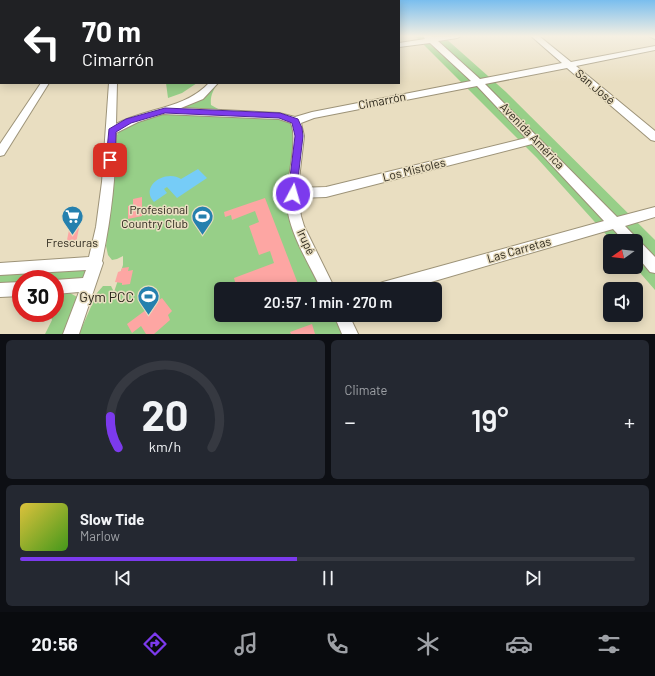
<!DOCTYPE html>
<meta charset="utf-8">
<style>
:root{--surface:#171b24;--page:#242831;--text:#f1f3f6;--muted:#9ea1a6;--line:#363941;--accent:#7c3aed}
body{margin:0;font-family:Barlow,sans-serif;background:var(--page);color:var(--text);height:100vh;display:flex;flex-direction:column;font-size:15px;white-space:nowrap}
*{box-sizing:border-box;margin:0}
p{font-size:13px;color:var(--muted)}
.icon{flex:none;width:22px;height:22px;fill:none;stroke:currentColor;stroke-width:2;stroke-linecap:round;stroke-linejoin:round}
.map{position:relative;height:334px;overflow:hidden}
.sheet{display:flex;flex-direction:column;gap:6px;padding:6px;background:#0d0f14;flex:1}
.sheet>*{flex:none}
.guide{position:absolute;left:0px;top:0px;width:400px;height:84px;box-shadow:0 2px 10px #0003;background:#202124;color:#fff;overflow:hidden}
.needle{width:26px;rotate:256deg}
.buttons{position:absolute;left:603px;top:234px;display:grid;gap:8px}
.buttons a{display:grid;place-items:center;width:40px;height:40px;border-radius:6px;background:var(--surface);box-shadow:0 2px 10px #0003;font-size:20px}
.speed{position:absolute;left:12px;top:270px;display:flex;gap:8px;font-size:20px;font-weight:700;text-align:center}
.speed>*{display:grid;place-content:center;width:52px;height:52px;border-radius:50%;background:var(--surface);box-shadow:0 2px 10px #0003;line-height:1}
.speed .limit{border:6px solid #d22;background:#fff;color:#111}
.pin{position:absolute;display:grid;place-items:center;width:34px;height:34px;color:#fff;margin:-17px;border-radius:8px;box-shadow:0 2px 6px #0006}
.me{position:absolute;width:44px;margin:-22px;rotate:6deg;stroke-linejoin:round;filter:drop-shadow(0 0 3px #0008)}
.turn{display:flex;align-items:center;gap:14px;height:84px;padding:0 16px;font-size:18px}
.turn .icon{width:52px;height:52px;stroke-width:2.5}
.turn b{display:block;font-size:28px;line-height:34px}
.big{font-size:30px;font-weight:600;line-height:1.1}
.sheet .widget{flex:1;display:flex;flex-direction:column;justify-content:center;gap:6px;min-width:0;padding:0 14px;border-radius:6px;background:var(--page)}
.sheet .dial{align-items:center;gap:0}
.dial svg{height:104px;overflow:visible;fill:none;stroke:var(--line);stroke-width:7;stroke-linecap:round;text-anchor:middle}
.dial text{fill:var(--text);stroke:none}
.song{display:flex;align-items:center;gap:12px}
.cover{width:48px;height:48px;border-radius:6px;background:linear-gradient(135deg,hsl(50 70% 55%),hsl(100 70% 35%))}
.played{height:4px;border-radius:2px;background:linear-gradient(90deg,var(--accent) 45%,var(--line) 45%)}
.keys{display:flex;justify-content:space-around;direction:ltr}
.heat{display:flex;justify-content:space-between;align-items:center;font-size:22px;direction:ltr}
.sheet .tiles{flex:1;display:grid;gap:6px;grid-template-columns:1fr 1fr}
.widget:last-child{grid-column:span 2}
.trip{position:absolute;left:214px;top:282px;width:228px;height:40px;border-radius:6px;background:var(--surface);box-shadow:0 2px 10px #0003;font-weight:600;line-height:40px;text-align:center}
.tab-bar{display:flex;height:64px;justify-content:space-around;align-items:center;background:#090b0e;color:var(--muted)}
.tab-bar .icon{width:28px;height:28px}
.tab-bar .selected{color:var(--accent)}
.tab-bar b{font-size:18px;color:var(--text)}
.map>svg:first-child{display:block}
</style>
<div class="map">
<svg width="655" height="334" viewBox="0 0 655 334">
<rect width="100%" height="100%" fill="#e9dec1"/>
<!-- green -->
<path fill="#97cf88" d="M415,36H424C495,100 560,171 626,241H612L537,158Z
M430,36H443L506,92L655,240V261L626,228L447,50Z
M166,83H197L182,93L168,98Z
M217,84C213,91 210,96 211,105L220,110L219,112L177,109L202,98Z
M159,114L276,118L291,123L295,129L288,198L323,289H221V315H335L344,334H79L97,293L103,286H111L114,292L123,265V256L117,259L112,260L108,255L106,246L117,135C126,121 144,119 159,114Z
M636,252L655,274V290L635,267Z
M96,263L89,285L55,287V279H21V289L0,290V269Z
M70,293L77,297L74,309L63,334H45L52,320L50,313H55V299L58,294Z"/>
<!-- water -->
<path fill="#76ccf7" d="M198,169L207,178L177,198L167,187L164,189L167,193L154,202C139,185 167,169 181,179Z"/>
<!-- building -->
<path fill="#fda6a3" d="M142,197V216L128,219V206L133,205V199Z
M265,198L300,289H283L281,282L264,289H237L234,278L274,263L270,251L259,255L249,226L259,222L255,211L232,220L231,215L225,217L224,212Z
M79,228L76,243L66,245L69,230Z
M129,267L128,271L133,270L130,284L122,285V283L115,282L118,272L121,271L122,268Z
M162,298L172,311L168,315L170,320L154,334H146L141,326L132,333L127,324Z
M312,324L315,334H291L290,332Z"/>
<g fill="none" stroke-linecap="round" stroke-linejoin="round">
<defs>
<path id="minor" d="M423,36H431L433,37L461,36L457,38L438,41L480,79L562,63L531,36H539L571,62L655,46V50L576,66L655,131V141L651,140L567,68L485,84L617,217L655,207V217L625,226L655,257V273L650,272L636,255V241H624L613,229L407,289H376L378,284L383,282L604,221L532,144L326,197L298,198L301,216L304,226L335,289H321C309,263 290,235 287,206C285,182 299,142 291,123L279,119L163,114L138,122L116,133C116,176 111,219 102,261L103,263L79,334H63L79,292L55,294V280L83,278L86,270L0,275V263L89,257L96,227L102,182L109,83H117L116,124C146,108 185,109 209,83H218L203,99L181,108L279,113L295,117L312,112L471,81L430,43L399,47V43L425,39ZM477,86L526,138L326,187L298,188L304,136L301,123L314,118Z
M649,36H655V39Z
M0,71H1V77H0Z
M41,83H49L4,155L0,156V144Z
M21,282V296L0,297V283Z
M334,315H349L358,334H342Z"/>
</defs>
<!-- minor casing -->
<use href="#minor" stroke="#9d9378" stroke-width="2"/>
<!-- minor -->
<use href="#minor" fill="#fff" fill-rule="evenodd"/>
</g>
<!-- sky -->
<linearGradient id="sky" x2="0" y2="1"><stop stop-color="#7abeee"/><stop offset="0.44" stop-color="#f5f0e3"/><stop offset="1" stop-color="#f5f0e3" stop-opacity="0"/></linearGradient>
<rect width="655" height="82" fill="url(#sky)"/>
<!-- route -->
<path fill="#7c3aed" stroke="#51269a" d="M165,108L280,113L298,119L302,128L303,136L296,196H289L288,194L295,136L292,123L279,118L165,113L131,123L116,132L115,160L113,163H107L106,160L109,129L126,119Z"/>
<!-- icons -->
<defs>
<symbol id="supermarket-pin" viewBox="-11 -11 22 30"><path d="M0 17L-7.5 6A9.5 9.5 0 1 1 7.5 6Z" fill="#2580ae" stroke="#e9dec1"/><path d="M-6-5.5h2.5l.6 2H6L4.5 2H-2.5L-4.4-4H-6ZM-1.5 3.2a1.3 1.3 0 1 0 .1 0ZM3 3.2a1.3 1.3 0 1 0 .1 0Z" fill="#fff"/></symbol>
<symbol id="stadium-pin" viewBox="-11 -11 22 30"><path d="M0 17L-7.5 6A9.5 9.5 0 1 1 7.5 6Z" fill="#2580ae" stroke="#e9dec1"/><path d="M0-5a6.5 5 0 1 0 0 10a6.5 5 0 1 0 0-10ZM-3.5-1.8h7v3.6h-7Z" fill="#fff"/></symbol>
</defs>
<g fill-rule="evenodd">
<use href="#supermarket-pin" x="60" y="204" width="25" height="34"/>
<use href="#stadium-pin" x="190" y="204" width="25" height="34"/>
<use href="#stadium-pin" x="136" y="284" width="25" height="34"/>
</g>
<g text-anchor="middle" stroke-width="3" stroke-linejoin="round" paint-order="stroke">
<!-- street labels -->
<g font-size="12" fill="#2e291e" stroke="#e9dec1">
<text transform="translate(595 87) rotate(40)" y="4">San José</text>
<text transform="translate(382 101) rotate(-11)" y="4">Cimarrón</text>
<text transform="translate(532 136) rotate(46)" y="4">Avenida América</text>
<text transform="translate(414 170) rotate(-14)" y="4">Los Mistoles</text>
<text transform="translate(306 242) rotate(65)" y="4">Irupé</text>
<text transform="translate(519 250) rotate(-16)" y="4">Las Carretas</text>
</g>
<!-- poi labels -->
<g font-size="12" fill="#2e291e" stroke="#e9dec1" text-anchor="end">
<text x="188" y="214">Profesional<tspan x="188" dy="14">Country Club</tspan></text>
<text x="72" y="247" text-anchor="middle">Frescuras</text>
</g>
<!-- near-poi labels -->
<g font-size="14" fill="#2e291e" stroke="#e9dec1" text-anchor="end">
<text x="134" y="302">Gym PCC</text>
</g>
</g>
</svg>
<div class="buttons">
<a><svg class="needle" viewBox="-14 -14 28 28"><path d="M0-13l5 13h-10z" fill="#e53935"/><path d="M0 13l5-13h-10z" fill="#9ea1a6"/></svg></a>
<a><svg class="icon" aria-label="sound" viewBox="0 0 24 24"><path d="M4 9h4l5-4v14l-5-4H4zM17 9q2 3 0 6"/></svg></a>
</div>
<div class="speed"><div class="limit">30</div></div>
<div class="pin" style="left:110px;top:160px;background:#d93025"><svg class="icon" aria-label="arrive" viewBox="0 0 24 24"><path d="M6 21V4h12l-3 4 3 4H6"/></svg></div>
<svg class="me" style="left:293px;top:194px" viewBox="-20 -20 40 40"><circle r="17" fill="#7c3aed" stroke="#fff" stroke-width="3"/><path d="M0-11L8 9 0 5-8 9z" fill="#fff"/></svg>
<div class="trip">20:57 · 1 min · 270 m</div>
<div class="guide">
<div class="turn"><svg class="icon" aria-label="left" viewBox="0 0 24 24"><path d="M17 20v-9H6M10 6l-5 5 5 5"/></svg><div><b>70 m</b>Cimarrón</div></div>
</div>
</div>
<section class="sheet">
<div class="tiles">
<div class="widget dial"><svg viewBox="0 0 100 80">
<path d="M14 69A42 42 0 1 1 86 69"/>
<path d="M14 69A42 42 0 0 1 8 45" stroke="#7c3aed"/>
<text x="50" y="56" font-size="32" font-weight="700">20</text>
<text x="50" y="72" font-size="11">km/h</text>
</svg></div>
<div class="widget"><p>Climate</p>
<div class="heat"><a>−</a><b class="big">19°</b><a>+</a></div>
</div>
<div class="widget">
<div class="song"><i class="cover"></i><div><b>Slow Tide</b><p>Marlow</p></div></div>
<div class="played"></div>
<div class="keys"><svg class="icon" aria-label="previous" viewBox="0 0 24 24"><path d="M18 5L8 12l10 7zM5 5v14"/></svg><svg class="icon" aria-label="pause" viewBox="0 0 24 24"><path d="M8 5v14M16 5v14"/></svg><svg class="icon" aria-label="next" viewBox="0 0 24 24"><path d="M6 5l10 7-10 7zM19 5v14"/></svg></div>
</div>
</div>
</section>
<nav class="tab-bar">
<b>20:56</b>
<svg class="icon selected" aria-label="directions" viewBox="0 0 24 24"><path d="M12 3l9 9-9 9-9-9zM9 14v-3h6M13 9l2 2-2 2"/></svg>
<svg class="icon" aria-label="music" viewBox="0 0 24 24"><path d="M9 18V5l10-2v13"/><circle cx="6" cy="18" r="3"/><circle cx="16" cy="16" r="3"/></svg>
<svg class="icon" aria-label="phone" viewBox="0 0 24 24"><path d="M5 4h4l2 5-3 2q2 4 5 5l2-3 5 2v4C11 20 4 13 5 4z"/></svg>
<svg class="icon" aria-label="climate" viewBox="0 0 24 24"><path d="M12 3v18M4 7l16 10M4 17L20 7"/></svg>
<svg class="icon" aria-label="car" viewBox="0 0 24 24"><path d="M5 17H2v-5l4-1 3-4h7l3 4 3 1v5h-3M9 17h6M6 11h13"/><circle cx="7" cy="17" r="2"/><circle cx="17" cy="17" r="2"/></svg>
<svg class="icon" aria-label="filters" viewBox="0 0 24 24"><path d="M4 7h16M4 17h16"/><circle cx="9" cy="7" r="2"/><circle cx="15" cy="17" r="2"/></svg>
</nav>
